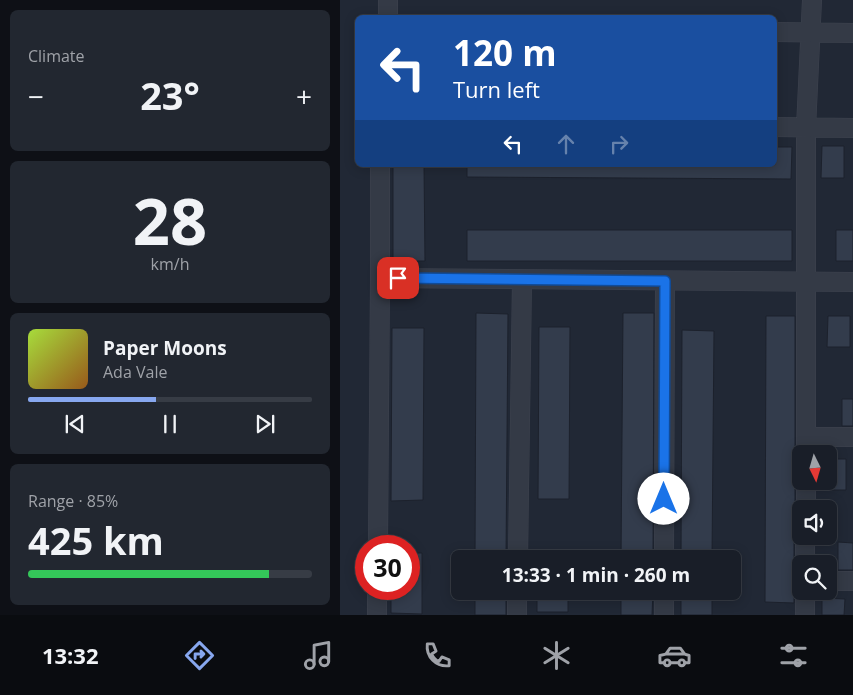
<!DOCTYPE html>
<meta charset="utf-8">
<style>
:root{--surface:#191e28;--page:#222730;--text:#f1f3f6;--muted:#9fa2a8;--line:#373c45;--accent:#87a7ef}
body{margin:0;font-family:"Open Sans",sans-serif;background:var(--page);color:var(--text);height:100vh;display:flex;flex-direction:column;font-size:19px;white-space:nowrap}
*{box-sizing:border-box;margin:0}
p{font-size:16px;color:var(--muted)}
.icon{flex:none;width:28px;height:28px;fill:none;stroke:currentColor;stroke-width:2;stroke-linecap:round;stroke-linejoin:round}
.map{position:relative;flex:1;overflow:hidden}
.drawer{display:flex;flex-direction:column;gap:10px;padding:10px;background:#0e1016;width:340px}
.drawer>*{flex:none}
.guide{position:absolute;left:15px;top:15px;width:422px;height:152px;border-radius:8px;box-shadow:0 2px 12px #0003,0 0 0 1px var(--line);background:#1a4fa0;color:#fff;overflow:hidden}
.needle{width:32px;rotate:175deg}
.fabs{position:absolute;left:452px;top:445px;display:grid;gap:10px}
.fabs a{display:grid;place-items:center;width:45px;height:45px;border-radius:8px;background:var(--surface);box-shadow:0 2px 12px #0003,0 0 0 1px var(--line);font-size:25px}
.speed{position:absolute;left:15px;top:535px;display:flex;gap:10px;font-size:25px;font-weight:700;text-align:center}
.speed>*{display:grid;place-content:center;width:65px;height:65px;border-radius:50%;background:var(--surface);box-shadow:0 2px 12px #0003,0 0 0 1px var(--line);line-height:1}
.speed .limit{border:8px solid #d22;background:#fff;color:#111}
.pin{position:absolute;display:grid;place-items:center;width:42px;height:42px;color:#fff;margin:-21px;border-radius:10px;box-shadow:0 2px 8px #0006}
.me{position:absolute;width:55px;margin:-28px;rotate:0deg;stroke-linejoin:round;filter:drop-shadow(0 0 4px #0008)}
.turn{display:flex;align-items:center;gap:18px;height:105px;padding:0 15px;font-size:22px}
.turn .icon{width:65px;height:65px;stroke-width:2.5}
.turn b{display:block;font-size:35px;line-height:42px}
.lanes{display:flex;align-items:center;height:48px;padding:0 15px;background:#0003;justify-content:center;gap:25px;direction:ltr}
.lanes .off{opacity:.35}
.big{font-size:38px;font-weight:700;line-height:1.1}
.drawer .widget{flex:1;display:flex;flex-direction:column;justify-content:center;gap:8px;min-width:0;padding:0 18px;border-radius:8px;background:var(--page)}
.drawer .dial{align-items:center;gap:0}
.dial b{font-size:65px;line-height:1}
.song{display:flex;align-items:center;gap:15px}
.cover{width:60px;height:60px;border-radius:8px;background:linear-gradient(135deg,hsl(80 70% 55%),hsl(30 70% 35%))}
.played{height:5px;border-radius:2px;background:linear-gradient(90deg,var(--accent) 45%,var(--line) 45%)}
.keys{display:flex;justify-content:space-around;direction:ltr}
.heat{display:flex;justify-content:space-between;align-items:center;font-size:28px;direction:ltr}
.charge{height:8px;border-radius:4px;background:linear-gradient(90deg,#34c759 85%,var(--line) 0)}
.trip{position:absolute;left:111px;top:550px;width:290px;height:50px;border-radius:8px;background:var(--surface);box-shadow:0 2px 12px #0003,0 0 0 1px var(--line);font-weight:700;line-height:50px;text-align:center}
.menu{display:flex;height:80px;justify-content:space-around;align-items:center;background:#0a0c10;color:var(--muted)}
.menu .icon{width:35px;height:35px}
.menu .on{color:var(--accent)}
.menu b{font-size:22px;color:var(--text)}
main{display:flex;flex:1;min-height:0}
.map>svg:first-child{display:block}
</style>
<main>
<section class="drawer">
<div class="widget"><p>Climate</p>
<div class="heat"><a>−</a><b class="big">23°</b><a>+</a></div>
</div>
<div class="widget dial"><b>28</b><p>km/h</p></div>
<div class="widget">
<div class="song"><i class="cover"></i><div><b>Paper Moons</b><p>Ada Vale</p></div></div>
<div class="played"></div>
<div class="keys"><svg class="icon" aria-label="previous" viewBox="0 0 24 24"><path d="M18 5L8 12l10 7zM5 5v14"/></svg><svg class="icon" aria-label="pause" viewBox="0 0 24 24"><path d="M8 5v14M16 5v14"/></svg><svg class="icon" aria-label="next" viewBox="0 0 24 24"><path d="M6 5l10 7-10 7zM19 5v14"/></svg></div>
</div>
<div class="widget"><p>Range · 85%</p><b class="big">425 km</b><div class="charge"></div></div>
</section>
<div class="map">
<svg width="513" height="615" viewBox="0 0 513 615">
<rect width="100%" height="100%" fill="#212835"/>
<!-- building -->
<path fill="#333c4c" stroke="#1c212c" d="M482,146H504V178H481Z
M435,147H452L451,179L127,177V165H435Z
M53,165H84L85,261H53Z
M127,230H452V261H127Z
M496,230H513V261H496Z
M136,313L168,314L166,559H135Z
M283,313H314L313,559H281Z
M426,316H455V454L457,461V474L455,481V509L457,515V529L454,536V564L457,571V580L454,591V603L425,602Z
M488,316H510V347H487Z
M199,327H230L229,499H198Z
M52,328H84L83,500L51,501Z
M342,330L374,331L372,559H341Z
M502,399H513V426H502Z
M489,459H506V490H489Z
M498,542L513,543V570H498Z
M69,553H82V614L51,613V590L69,591Z
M135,591H166V615H135Z
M197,591H228V612H197Z
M281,591H313L312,615H281Z
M341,593H372V615H341Z
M482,598L505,599L504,615H482Z"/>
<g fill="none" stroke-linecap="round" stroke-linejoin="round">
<defs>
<path id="minor" d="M48,18V0
M435,32L513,33
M435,127L513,128
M40,165V278L513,282
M466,437H513
M466,454V128L472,0
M466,509V481
M38,546L40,278
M178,559L182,280
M324,559L325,281
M465,564V536
M489,581H513
M37,615V589
M177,615V591
M324,615V591
M465,615V591"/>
</defs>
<!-- minor casing -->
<use href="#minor" stroke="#3e434f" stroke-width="20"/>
<!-- minor -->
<use href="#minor" stroke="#343a46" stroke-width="19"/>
</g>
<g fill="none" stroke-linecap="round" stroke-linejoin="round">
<defs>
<path id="route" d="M58,278L325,281L324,499"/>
</defs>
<!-- route casing -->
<use href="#route" stroke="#114b97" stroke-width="12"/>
<!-- route -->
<use href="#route" stroke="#1a73e8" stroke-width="9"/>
</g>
</svg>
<div class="fabs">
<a><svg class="needle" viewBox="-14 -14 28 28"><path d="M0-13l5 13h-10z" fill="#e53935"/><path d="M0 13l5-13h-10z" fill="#9fa2a8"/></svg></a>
<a><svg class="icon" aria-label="sound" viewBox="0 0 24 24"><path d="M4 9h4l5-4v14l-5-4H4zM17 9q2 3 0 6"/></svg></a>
<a><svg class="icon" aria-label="search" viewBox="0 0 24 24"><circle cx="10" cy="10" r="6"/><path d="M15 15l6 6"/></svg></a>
</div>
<div class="speed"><div class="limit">30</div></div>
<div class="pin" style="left:58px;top:278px;background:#d93025"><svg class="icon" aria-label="arrive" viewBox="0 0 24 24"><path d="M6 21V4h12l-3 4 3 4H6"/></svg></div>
<svg class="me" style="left:324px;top:499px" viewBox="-20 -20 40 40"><circle r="19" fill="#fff"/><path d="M0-13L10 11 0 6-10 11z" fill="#1a73e8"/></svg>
<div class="trip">13:33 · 1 min · 260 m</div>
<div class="guide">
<div class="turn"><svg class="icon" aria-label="left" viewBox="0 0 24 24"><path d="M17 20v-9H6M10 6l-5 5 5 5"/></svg><div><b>120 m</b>Turn left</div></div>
<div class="lanes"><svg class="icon" aria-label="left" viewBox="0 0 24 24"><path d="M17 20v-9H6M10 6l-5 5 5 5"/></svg><svg class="icon off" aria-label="ahead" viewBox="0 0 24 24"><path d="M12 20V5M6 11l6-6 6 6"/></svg><svg class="icon off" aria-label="right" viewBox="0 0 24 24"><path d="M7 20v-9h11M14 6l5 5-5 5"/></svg></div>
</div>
</div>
</main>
<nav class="menu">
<b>13:32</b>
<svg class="icon on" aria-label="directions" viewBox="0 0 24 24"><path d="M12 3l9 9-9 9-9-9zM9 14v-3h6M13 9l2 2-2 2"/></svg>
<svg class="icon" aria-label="music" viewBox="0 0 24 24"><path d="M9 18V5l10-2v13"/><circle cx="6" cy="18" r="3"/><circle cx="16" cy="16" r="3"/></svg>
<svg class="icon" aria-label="phone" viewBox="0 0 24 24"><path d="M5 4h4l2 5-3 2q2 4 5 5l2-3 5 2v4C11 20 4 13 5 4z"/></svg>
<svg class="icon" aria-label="climate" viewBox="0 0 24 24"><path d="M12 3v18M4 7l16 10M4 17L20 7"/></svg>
<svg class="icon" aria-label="car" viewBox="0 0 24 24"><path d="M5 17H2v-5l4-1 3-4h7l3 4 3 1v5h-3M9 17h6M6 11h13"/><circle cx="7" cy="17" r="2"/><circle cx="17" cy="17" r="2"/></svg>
<svg class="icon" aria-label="filters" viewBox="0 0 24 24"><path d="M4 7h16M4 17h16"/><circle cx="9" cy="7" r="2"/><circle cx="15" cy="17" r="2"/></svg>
</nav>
